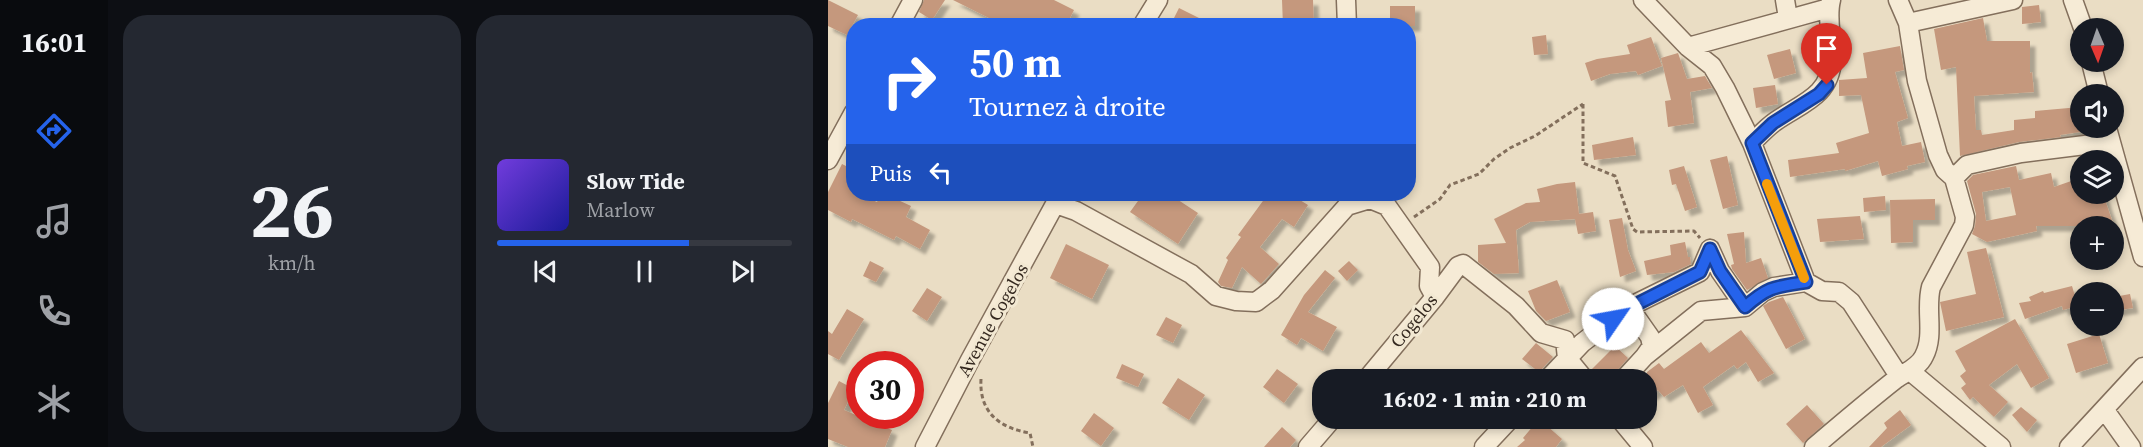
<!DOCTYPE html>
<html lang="fr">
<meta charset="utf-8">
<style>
:root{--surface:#171b24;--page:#242831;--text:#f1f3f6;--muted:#9ea1a6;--line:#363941;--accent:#2563eb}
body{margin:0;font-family:"Source Serif 4",serif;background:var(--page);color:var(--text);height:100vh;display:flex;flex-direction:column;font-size:22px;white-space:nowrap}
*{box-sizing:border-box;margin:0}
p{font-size:20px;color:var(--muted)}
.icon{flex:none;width:33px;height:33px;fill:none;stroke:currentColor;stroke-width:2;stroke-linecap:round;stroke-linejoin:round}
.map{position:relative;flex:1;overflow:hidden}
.side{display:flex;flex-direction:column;gap:15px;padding:15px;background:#0d0f14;width:720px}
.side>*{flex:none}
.top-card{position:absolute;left:18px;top:18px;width:570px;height:183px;border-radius:24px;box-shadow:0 3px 9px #0003;background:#2563eb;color:#fff;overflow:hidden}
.needle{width:39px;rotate:178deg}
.controls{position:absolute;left:1242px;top:18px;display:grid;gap:12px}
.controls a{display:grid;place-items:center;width:54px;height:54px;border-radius:50%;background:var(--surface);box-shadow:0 3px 9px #0003;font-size:30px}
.speed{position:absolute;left:18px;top:351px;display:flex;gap:12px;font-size:30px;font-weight:700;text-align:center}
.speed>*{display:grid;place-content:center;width:78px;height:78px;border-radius:50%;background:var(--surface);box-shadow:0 3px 9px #0003;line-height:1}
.speed .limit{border:9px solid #d22;background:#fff;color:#111}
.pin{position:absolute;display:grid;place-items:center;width:51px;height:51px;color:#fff;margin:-62px -26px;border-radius:50% 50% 50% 0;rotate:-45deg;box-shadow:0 0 6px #0007}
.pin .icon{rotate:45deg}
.me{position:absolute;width:66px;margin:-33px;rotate:57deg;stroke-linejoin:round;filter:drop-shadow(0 0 4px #0008)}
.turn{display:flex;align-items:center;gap:21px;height:126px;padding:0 24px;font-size:27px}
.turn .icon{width:78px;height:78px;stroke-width:2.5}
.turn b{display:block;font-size:42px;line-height:51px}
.then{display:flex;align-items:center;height:57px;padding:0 24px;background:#0003;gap:12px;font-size:22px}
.side .tile{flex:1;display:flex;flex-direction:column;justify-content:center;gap:9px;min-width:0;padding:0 21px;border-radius:24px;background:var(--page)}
.side .dial{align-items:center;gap:0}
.dial b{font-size:78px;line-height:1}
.song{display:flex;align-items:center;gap:18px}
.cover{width:72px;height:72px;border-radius:9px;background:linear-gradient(135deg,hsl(260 70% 55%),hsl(240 70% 35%))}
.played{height:6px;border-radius:3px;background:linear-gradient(90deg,var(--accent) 65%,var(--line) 65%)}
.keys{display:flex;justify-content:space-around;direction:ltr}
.side .tiles{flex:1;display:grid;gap:15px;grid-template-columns:repeat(2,1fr)}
.trip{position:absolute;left:484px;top:369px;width:345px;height:60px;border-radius:24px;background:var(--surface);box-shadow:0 3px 9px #0003;font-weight:700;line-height:60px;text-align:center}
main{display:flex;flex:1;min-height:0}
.tab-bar{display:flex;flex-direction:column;width:108px;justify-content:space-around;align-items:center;background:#090b0e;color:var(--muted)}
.tab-bar .icon{width:42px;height:42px}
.tab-bar .on{color:var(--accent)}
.tab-bar b{font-size:27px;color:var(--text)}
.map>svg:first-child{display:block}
</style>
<main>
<nav class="tab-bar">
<b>16:01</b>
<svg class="icon on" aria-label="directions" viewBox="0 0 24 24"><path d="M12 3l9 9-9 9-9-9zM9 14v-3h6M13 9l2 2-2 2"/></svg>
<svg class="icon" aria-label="music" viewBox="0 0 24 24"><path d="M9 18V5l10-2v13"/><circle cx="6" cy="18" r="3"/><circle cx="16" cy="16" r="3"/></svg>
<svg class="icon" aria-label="phone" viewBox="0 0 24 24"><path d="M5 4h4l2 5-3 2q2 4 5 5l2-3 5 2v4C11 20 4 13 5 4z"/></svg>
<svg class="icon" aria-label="climate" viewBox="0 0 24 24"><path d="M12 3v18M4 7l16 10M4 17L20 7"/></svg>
</nav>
<section class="side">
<div class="tiles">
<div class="tile dial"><b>26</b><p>km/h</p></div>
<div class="tile">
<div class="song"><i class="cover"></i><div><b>Slow Tide</b><p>Marlow</p></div></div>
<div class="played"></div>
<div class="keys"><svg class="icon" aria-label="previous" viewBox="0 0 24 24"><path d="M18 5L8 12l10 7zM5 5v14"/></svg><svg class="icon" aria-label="pause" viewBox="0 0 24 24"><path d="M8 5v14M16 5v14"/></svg><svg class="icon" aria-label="next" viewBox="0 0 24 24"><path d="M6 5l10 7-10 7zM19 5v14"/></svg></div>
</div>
</div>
</section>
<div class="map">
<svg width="1315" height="447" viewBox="0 0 1315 447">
<defs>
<filter id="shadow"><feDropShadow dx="5.5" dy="5.5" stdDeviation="1.5" flood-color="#0004"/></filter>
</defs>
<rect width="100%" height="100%" fill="#eaddc4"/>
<!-- building -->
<path fill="#c5987d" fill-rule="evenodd" filter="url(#shadow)" d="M0,0L30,15L19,35L0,26Z
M96,0H117L104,20L91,12Z
M125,0H226L246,10L238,26H162L165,20Z
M454,0H485L486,26H455Z
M1211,5L1213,22L1194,24V7Z
M562,6H587V26H562Z
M351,8L387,26H342Z
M1155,18L1159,41H1202V73L1204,72L1206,92L1146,96L1148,130H1153L1154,135L1186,130V120L1207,118V111L1252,107V132L1232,135L1233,137L1191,142L1132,156L1128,67L1113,70L1106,29Z
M718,35L720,54L706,55L704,37Z
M823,37L834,66L810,75L808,71L782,74L763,81L757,63L769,59L802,54L799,45Z
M1072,46L1076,70L1067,72L1080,118L1069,122L1074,146L1093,142L1097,162L1079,166L1080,169L1054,176L1050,161L1017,171V169L962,177L960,160L1011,153L1008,143L1041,133L1033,95L1011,96V80L1039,78L1035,53Z
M962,49L968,73L946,79L939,55Z
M850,53L859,79L877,76L884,88L862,92L866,123L840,127L837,101L843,100L833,58Z
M947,85L950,104L928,108L925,88Z
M805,137L808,155L766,160L764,145Z
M899,156L910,205L895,209L882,160Z
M14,164L26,170V194H31L49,202L53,194H57L83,206L78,217L102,230L92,249L68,236L66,240L24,219L23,222L0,210V192Z
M856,166L869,207L857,211L848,184L844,185L841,170Z
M1188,166L1191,180L1223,173L1226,187L1249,179L1252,194L1256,196L1275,194L1286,226H1208L1209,231L1159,242L1144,234L1147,226L1148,214L1139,181L1145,175ZM1182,187L1188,215L1158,221L1154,192Z
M747,182L751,214L765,212L768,231L750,234L747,219L702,222L688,230L691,273L666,274L650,262V245L678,243L666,219L698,203L712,202L709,189L729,184Z
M315,194H341L370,213L350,244L302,212Z
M440,194H462L480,205L466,227L454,219L432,247L451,264L433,284L414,267L404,288L393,286L390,282L400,260L398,258L413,237L410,235Z
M1057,196L1058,210L1036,212L1035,198Z
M1107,199V220H1085V242L1063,243L1062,200Z
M1032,216L1036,239L992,242L989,219Z
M794,218L800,250L808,271L792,277L781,220Z
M916,232L918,263L933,258L940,278L919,290L904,269L903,265L906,264L899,234Z
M857,242L860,257H862L863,264L846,272L819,275L816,261L843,255L842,245Z
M238,244L281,265L264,299L222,278Z
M1158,248L1176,317L1118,331L1112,302L1148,294L1139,252Z
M42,261L56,268L48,282L35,276Z
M521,261L530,270L519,281L510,271Z
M497,270L507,278L480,312L509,327L495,351L473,338L469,345L453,335L476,295Z
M729,280L742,312L718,321L708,311L700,291Z
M1244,286L1250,306L1235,310L1234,306L1197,319L1191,303L1203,301L1201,297L1215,291L1216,293Z
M99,288L114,297L99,321L84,311Z
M1302,294L1305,308L1286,311V297Z
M955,297L977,339L958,349L935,306L941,302Z
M19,309L36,319L11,360L0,354V331L4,334Z
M338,317L354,325L345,343L328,335Z
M1187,319L1221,378L1203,388L1189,364L1161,385L1180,402L1166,417L1145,397L1142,400L1133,388L1138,384L1132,376L1138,371L1127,351Z
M913,330L946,373L930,382L918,362L909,369L906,365L875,387L885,405L870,413L855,385L836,397L830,390L819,398V372L831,363L836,369L873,342L881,353Z
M1271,334L1280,363L1248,373L1239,344Z
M708,343L725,357L711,372L694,359Z
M787,346L800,358L781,380H768L763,370Z
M294,364L316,374L310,387L288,378Z
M449,369L470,384L456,403L435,387Z
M350,378L377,395L361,420L334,403Z
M11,381L26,389L16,410L64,430L57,447H20L0,439V403Z
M979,405L996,424L975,443L958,424Z
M1193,407L1209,420L1199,432L1184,415Z
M1072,410L1083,425L1053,447H1041L1059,428L1056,423Z
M266,413L286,428L273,446L253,431Z
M711,419L734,439L728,447H689L697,440L695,438Z
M454,427L468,440L462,447H436Z"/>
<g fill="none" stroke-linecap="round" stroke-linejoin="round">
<defs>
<path id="minor" d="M518,0L519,26
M815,0L860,47L884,66L897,88L924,143L978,282
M957,0L960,18
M1245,0L1255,28
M1080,23L1185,0
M71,26L85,0
M314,26L330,0
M860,47L1001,8
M1263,62L1271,94
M1279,128L1315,257
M924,143C931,136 939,127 948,121C974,103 1002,96 1004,60C1005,40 998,19 1003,0
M0,160L26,112
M1126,178L1139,165L1193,153L1273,143L1283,144
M228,204L248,211L363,274L388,296L408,301L428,302L444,290L519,206L542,199L559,206L602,267L601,286L607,297
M882,249L892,271L917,307
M801,307L822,337L824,346L817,356
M1082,371L1173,447
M538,380L607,297L630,266L635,264L688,306L713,333L737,340L739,358L757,380
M719,380L754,343L801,307L872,272L882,249
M795,380L817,356L873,311L917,307L935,292L946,287L978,282L994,291L1011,292L1023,302L1071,376
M1276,409L1303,447
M791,418L815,447
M97,447L142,360L232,195
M480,447L505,418
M656,447L683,418
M986,447C1013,424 1040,401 1068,379C1078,372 1091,367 1096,356C1107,335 1097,309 1103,287L1136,225L1137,217L1126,178L1117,170L1110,155L1097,109L1089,81L1080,23L1070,0
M1241,447L1315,367"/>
</defs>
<!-- minor casing -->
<use href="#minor" stroke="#836f5c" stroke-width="21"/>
<!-- path -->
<path stroke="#836f5c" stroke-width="3" stroke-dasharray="4.5 3" stroke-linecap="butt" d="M755,104V163L787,176L805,229L809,232L866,231L872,238
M586,217L612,199L622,185L651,174L666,159L682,148L707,136L755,104
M153,379C151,412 171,428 202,433L205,447"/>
<!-- minor -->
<use href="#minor" stroke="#f6ebd6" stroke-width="18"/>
</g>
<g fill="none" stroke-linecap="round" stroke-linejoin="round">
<defs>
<path id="route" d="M785,319L801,308L872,272L882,249L892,271L917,307C941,286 947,287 978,282L924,143L945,123L991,94L999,85"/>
</defs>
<!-- route casing -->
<use href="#route" stroke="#184099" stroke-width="15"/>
<!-- route -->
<use href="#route" stroke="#2563eb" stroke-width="10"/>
<!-- slow -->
<path stroke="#f59e0b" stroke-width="10" d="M939,184L976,278"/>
</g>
<g text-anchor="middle" stroke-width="6" stroke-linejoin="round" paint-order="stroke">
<!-- street labels -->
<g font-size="18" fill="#34281f" stroke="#f2e8d2">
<text transform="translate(165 320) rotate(-61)" y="6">Avenue Cogelos</text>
<text transform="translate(586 321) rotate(-51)" y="6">Cogelos</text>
</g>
</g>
</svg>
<div class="controls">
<a><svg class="needle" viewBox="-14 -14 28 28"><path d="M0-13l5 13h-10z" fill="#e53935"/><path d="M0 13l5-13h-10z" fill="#9ea1a6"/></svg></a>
<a><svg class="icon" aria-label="sound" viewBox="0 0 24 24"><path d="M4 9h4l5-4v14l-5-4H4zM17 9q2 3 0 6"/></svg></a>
<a><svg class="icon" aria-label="layers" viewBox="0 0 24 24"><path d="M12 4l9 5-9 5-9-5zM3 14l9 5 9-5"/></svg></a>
<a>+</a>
<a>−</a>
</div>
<div class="speed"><div class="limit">30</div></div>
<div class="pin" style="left:999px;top:85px;background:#d93025"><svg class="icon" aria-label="arrive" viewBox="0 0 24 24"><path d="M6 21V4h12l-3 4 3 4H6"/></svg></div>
<svg class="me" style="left:785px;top:319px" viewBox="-20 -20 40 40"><circle r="19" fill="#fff"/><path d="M0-13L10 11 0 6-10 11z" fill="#2563eb"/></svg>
<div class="trip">16:02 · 1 min · 210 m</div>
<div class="top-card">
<div class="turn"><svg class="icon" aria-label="right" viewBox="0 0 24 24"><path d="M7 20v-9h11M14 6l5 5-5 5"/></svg><div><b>50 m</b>Tournez à droite</div></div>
<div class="then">Puis<svg class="icon" aria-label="left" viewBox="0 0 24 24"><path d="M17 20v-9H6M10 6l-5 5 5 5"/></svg></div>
</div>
</div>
</main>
